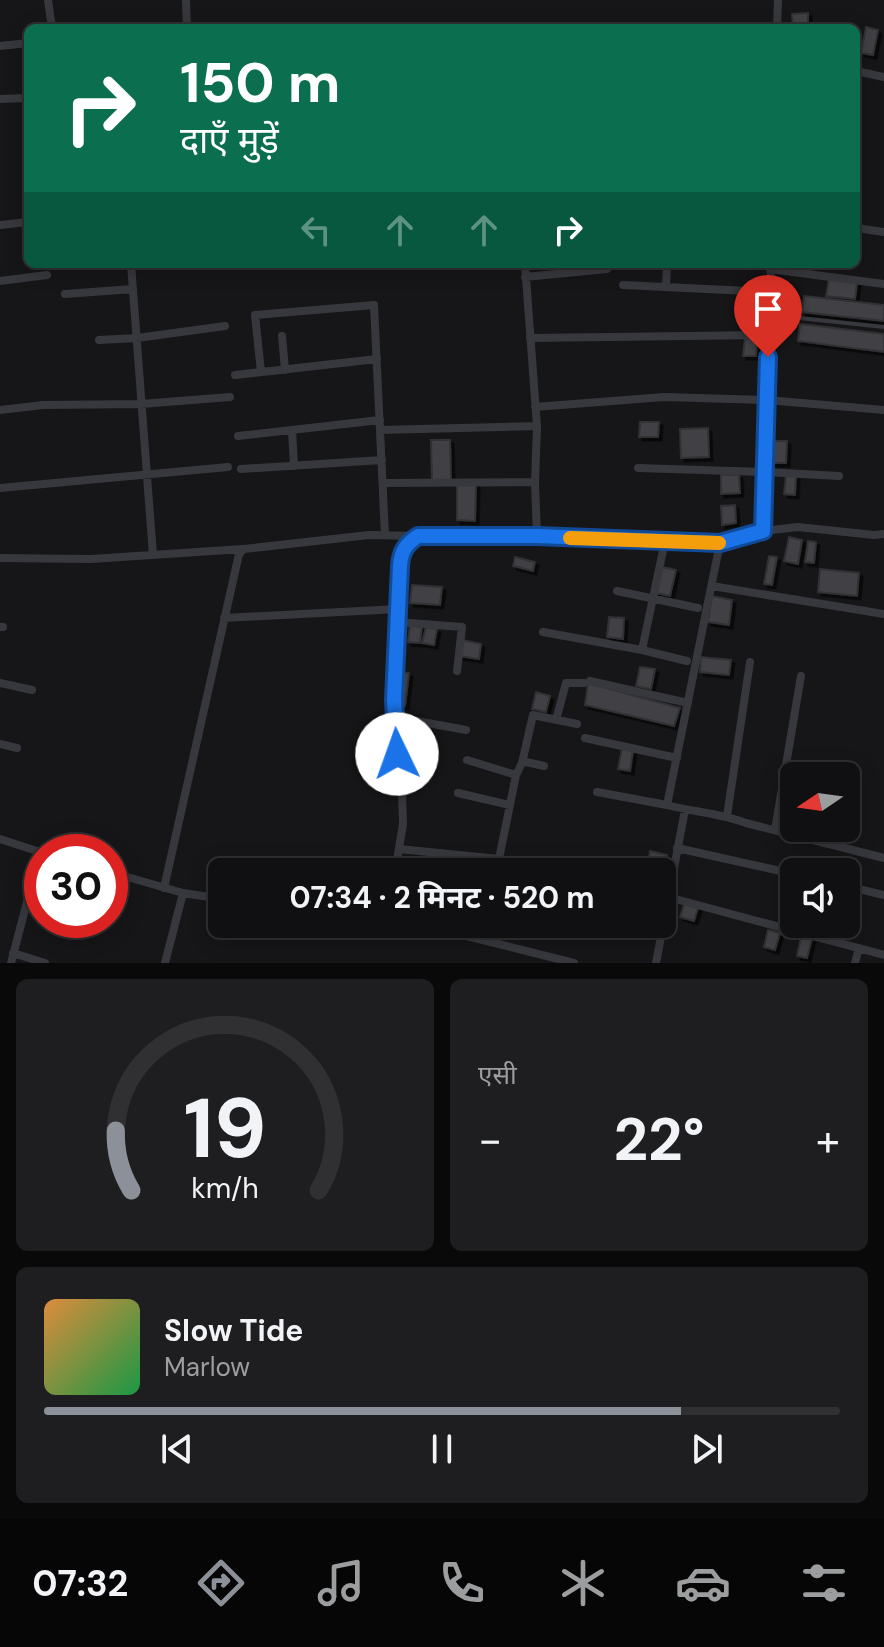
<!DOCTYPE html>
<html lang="hi">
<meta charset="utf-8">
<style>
:root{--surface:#101012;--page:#1e1e20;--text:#f1f3f6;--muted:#9c9d9f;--line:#303032;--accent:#8c9099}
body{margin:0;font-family:"DM Sans","Noto Sans Devanagari",sans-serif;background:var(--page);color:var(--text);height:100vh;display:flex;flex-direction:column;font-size:30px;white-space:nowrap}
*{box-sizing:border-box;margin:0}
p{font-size:26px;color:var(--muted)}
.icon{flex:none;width:44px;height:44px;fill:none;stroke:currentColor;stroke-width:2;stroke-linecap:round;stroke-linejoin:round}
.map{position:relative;height:963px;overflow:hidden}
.details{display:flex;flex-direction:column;gap:16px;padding:16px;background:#09090a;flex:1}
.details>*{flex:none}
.top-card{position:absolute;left:24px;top:24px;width:836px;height:244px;border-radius:12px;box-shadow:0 4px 20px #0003,0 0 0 2px var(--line);background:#0b6e4f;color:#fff;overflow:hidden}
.needle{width:52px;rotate:257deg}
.tools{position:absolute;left:780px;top:762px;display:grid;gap:16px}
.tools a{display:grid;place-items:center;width:80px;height:80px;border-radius:12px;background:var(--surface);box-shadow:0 4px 20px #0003,0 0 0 2px var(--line);font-size:40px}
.speed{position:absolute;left:24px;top:834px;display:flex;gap:16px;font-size:40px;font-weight:700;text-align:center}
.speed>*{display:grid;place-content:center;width:104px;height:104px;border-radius:50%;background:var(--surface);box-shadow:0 4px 20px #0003,0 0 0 2px var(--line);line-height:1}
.speed .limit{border:12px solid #d22;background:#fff;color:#111}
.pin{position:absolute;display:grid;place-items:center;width:68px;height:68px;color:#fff;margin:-82px -34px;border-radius:50% 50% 50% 0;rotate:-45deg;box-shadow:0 0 8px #0007}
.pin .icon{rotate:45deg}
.me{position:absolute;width:88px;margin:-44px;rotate:357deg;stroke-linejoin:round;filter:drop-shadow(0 0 6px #0008)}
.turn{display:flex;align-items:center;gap:28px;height:168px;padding:0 24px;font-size:36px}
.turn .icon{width:104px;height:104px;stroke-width:2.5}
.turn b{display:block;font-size:56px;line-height:68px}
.lanes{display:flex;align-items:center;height:76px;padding:0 24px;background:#0003;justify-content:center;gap:40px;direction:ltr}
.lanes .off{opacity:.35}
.big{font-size:60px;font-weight:700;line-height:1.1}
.details .tile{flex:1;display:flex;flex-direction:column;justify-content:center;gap:12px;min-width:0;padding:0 28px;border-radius:12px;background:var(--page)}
.details .dial{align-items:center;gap:0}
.dial svg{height:208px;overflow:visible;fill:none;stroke:var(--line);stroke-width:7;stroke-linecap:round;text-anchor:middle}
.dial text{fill:var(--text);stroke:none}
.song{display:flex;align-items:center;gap:24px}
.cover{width:96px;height:96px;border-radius:12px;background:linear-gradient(135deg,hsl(30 70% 55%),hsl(140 70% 35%))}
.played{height:8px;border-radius:4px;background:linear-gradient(90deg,var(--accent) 80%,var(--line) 80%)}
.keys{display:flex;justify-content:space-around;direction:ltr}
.heat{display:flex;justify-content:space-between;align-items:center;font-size:44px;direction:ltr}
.details .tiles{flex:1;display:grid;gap:16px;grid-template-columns:1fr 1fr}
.tile:last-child{grid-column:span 2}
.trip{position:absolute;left:208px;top:858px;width:468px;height:80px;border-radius:12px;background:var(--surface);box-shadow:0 4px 20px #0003,0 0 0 2px var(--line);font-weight:700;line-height:80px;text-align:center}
.tabs{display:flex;height:128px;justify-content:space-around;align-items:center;background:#060607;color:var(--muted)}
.tabs .icon{width:56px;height:56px}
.tabs .on{color:var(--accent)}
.tabs b{font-size:36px;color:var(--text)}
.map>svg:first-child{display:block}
</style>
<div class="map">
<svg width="884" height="963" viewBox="0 0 884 963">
<defs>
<filter id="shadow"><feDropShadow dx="3.5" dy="3.5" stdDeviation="0" flood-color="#0009"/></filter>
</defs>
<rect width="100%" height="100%" fill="#161618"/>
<!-- building -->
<path fill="#404145" stroke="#303034" stroke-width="2" filter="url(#shadow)" d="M808,13V27L793,28L792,14Z
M866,27L878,30L873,55L861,53Z
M829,279L857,283L855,299L826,296Z
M804,296L884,305V321L802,312Z
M800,324L884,334V352L798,341Z
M745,338L757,339L756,356H743Z
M640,422H659L658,437H639Z
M708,428L709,457L681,458L680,429Z
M431,440H450L451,482H432Z
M773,441H787L786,463H773Z
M721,475H739L740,493L721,494Z
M786,475L796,476L795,495L784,494Z
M457,484H476L475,521L457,520Z
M735,505L736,523L722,525L721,506Z
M789,537L802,540L798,564L784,561Z
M808,541L816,542L814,563L805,562Z
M769,556L777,557L772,585L764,584Z
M515,557L535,562L533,571L513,566Z
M662,567L676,570L670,596L656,593Z
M820,569L859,573L857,596L818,592Z
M412,585L442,587L440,605L410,603Z
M712,596L732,600L729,625L708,622Z
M609,617L624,618L623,639L607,637Z
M410,625L422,627L420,643L408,642Z
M426,627L437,629L434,645L422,643Z
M462,640L481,644L479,659L459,656Z
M701,657L731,660L729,675L700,672Z
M640,667L655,669L651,689L636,686Z
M401,672L409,673L405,706L397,705Z
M588,683L680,708L674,726L585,705Z
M536,692L550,696L546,712L532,709Z
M401,740L420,741L419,764H401Z
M622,749L633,751L630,771L618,769Z
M650,851L667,855L666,859L669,860L668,867L648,862Z
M684,904L698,908L694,921L680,917Z
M768,930L780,933L775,950L764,947Z
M801,937L812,939L807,958L797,956Z"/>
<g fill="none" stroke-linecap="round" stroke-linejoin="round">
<!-- lane -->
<path stroke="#37383d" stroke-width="4" d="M771,315L884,327"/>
<!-- street -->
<path stroke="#37383d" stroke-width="8" d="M48,0L52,28
M186,0L187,28
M260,28L283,27
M777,28L778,0
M0,46L28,43
M856,71L884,77
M0,99L28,98
M0,225L28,222
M856,228L884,232
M131,264L153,555
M770,269L884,284
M525,277L607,269
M0,281L47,275
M623,285L770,292
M666,287L667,264
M65,294L133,289
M282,336L285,370
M530,338L768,335
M99,340L137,338L225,326
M261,372L255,315L374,305L385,535
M235,375L377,359
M535,407L664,397L767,400L884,410
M0,410L43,405L141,404L230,397
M292,430L294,466
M380,430L537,426
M238,436L380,420
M638,468L765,472L839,476
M241,469L382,460
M383,483L535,482
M0,488L228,467
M763,531L771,264
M537,536L720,543L763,531L798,527L874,535L884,534
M720,543L667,805C693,812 720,813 746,823L884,858
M0,558L91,559L243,549
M712,586L884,614
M617,591L698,608
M224,618L398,609
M397,622L462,627L457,671
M0,627H3
M543,632L642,650L687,661
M642,650L665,541
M590,681L688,703
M0,683L32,690
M395,717L466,730
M556,720L566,683H584
M585,738L677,758
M0,744L17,748
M467,760L516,775
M522,763L526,762L544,766
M597,792L667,805
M458,793L510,805
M727,816L750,662
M775,830L801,676
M0,839L40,852
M677,848L794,874
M399,849L499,859L516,775L522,763L533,715L577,724
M110,872L183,893L165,963
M395,872L403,824L402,793L397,754L394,700L401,553L408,543L418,536H537L535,482L537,426L525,264
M846,886L884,895
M164,888L239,554L244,549L369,535L417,536
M183,893L222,899
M668,897L884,955
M347,924L356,927L387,925L451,932L574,963
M13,953L45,963
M11,963L40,852L42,853
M656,963L685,810
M855,963L859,948"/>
</g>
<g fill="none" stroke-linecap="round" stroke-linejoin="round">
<defs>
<path id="route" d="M397,754L394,700L400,566C401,551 406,544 418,536H537L720,543L763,531L768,357"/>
</defs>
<!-- route casing -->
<use href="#route" stroke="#114b97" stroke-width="20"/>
<!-- route -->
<use href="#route" stroke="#1a73e8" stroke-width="14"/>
<!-- slow -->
<path stroke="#f59e0b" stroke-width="14" d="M570,538L719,543"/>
</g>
</svg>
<div class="tools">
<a><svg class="needle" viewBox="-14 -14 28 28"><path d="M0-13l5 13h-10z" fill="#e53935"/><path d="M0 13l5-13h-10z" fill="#9c9d9f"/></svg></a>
<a><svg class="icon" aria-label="sound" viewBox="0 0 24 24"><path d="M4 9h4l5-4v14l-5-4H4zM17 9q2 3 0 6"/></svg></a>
</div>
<div class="speed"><div class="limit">30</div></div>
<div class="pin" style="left:768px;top:357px;background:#d93025"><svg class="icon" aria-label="arrive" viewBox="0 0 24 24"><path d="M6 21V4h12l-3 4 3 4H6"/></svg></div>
<svg class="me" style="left:397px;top:754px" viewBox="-20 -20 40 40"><circle r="19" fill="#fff"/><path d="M0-13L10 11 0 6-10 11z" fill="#1a73e8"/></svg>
<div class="trip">07:34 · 2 मिनट · 520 m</div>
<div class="top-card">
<div class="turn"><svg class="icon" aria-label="right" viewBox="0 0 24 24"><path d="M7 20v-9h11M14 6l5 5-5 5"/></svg><div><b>150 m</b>दाएँ मुड़ें</div></div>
<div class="lanes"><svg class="icon off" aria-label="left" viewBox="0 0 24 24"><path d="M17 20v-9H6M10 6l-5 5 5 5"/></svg><svg class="icon off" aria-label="ahead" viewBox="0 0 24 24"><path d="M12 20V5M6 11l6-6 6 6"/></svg><svg class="icon off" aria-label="ahead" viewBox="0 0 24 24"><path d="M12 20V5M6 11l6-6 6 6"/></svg><svg class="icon" aria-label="right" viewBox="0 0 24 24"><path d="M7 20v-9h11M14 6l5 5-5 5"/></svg></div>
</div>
</div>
<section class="details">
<div class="tiles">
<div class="tile dial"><svg viewBox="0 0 100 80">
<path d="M14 69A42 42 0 1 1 86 69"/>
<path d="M14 69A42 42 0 0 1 8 46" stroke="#8c9099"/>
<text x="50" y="56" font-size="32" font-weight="700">19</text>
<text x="50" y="72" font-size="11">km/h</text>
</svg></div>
<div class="tile"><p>एसी</p>
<div class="heat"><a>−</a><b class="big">22°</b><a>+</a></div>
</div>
<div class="tile">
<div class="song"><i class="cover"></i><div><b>Slow Tide</b><p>Marlow</p></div></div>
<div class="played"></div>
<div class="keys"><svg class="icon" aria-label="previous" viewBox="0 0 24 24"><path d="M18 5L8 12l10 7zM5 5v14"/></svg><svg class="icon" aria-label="pause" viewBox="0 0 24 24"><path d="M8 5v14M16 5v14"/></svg><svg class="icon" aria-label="next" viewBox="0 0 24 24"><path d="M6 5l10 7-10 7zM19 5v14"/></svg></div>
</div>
</div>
</section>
<nav class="tabs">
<b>07:32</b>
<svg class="icon on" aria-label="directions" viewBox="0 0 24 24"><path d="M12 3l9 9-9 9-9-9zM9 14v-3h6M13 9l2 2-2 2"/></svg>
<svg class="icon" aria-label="music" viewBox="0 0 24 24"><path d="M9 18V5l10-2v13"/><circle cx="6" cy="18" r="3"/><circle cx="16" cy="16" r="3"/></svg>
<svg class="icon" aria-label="phone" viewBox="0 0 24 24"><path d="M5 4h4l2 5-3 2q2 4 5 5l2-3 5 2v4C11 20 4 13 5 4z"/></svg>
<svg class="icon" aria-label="climate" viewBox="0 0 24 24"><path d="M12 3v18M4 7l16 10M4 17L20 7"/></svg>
<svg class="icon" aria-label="car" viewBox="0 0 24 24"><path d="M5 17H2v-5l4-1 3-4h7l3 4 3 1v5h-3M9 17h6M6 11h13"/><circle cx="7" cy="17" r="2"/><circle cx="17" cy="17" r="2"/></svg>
<svg class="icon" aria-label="filters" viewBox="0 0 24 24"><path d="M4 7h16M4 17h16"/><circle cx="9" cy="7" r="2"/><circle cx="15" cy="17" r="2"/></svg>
</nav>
